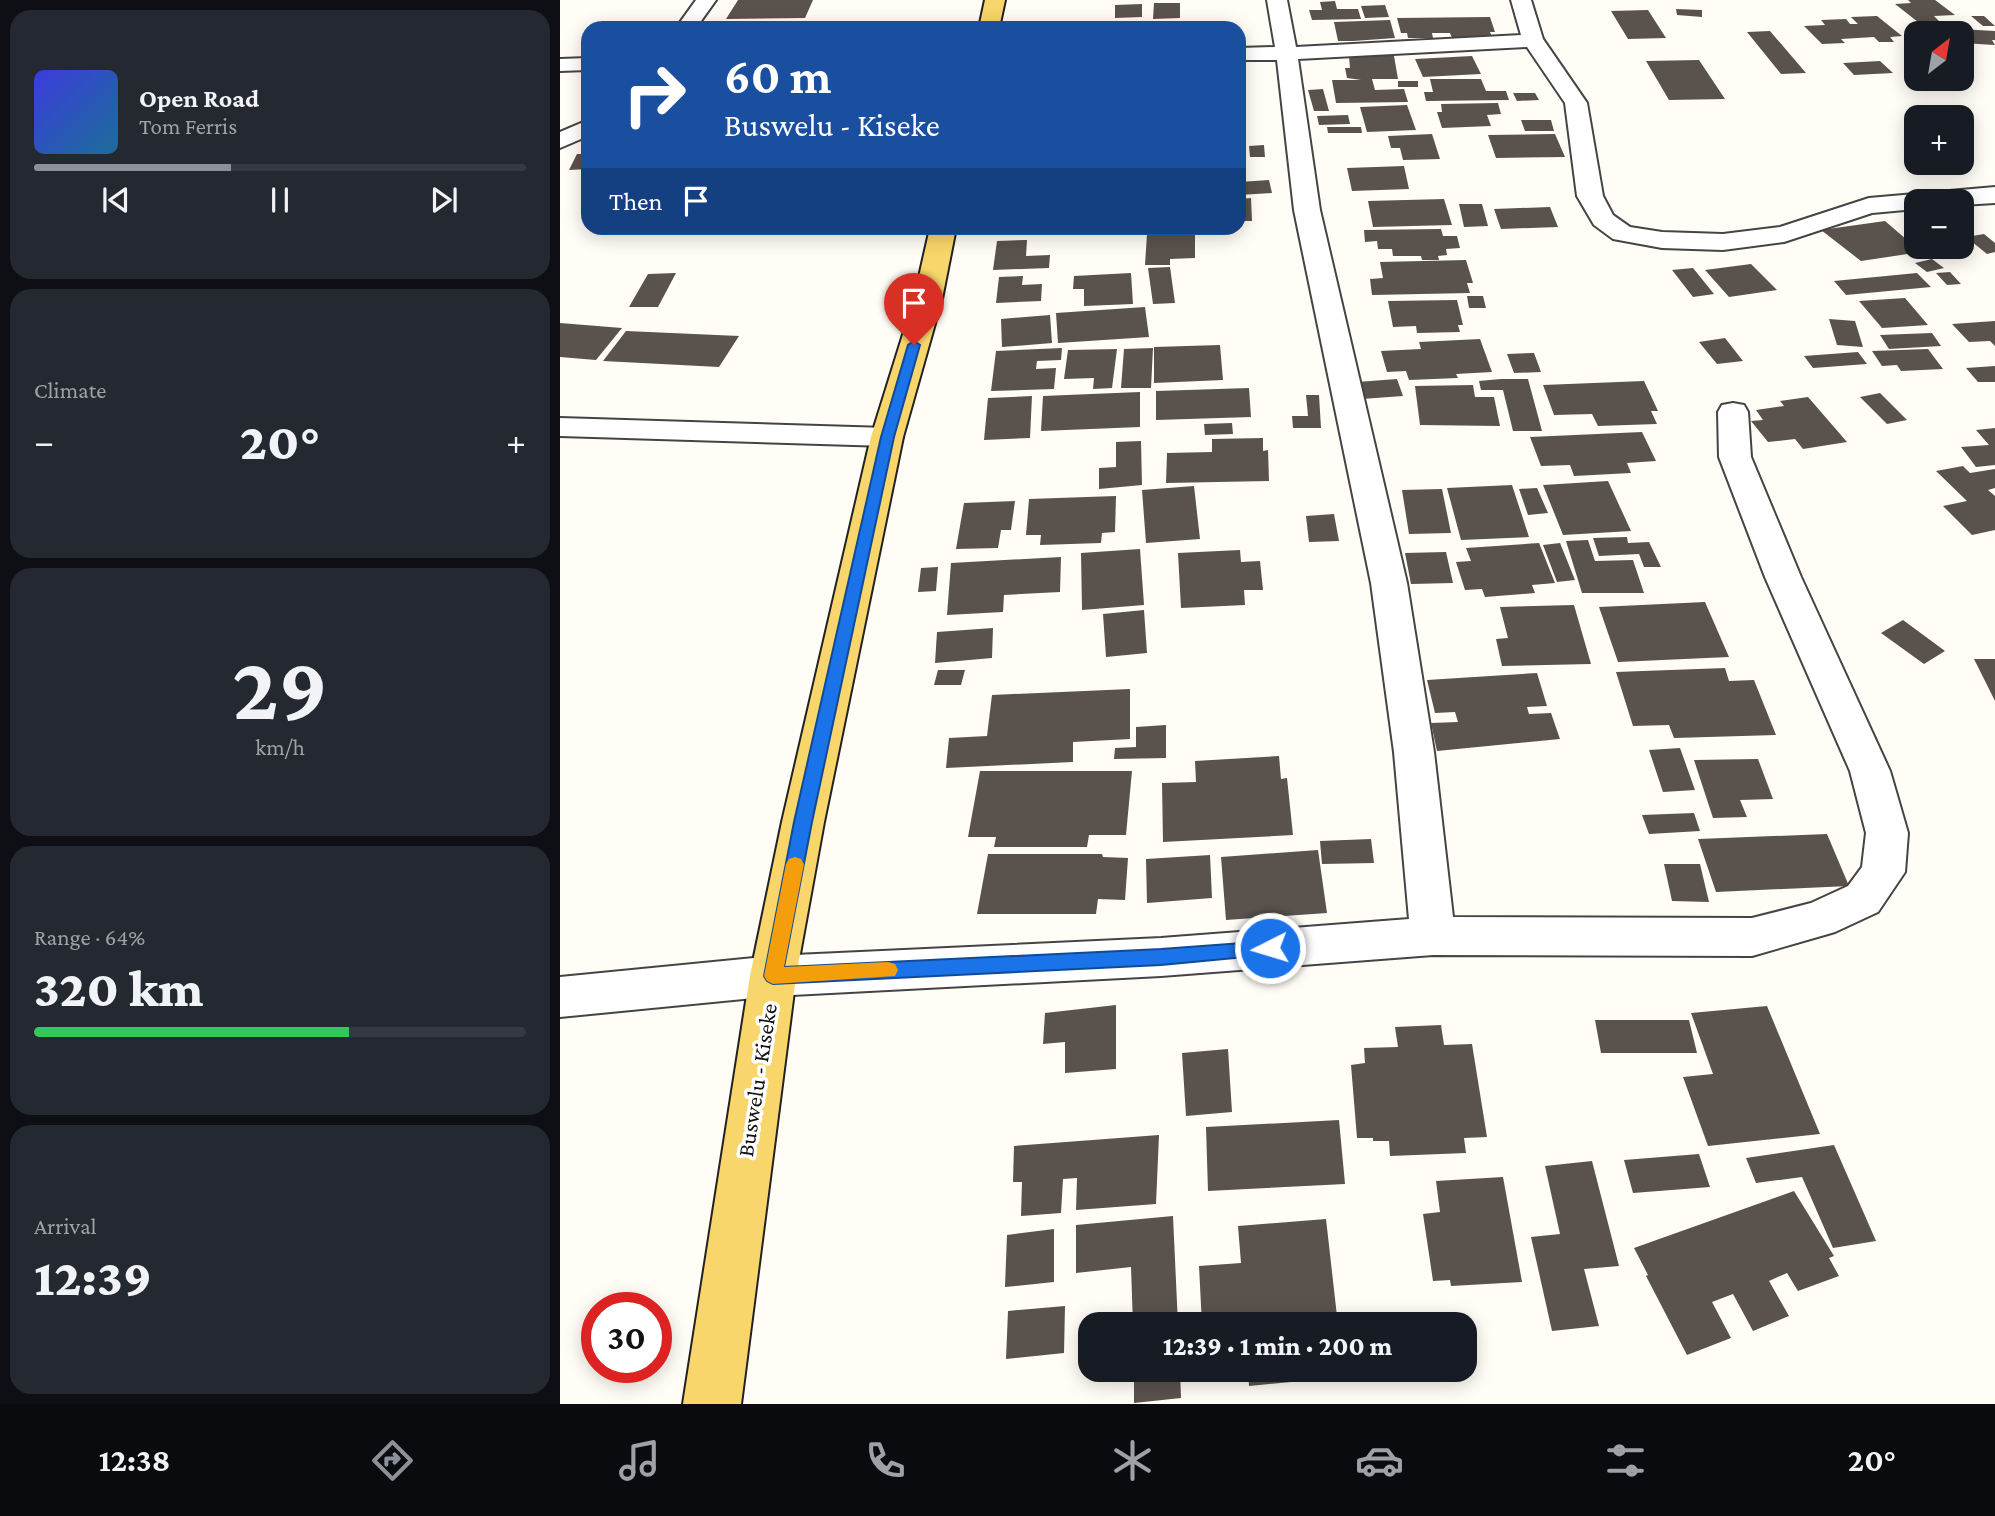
<!DOCTYPE html>
<meta charset="utf-8">
<style>
:root{--surface:#171b24;--page:#242831;--text:#f1f3f6;--muted:#9ea1a6;--line:#363941;--accent:#8c9099}
body{margin:0;font-family:"Crimson Pro",serif;background:var(--page);color:var(--text);height:100vh;display:flex;flex-direction:column;font-size:26px;white-space:nowrap}
*{box-sizing:border-box;margin:0}
p{font-size:23px;color:var(--muted)}
.icon{flex:none;width:38px;height:38px;fill:none;stroke:currentColor;stroke-width:2;stroke-linecap:round;stroke-linejoin:round}
.map{position:relative;flex:1;overflow:hidden}
.drawer{display:flex;flex-direction:column;gap:10px;padding:10px;background:#0d0f14;width:560px}
.drawer>*{flex:none}
.banner{position:absolute;left:21px;top:21px;width:665px;height:214px;border-radius:21px;box-shadow:0 4px 18px #0003;background:#1a4fa0;color:#fff;overflow:hidden}
.needle{width:46px;rotate:31deg}
.buttons{position:absolute;left:1344px;top:21px;display:grid;gap:14px}
.buttons a{display:grid;place-items:center;width:70px;height:70px;border-radius:14px;background:var(--surface);box-shadow:0 4px 18px #0003;font-size:35px}
.speed{position:absolute;left:21px;top:1292px;display:flex;gap:14px;font-size:35px;font-weight:700;text-align:center}
.speed>*{display:grid;place-content:center;width:91px;height:91px;border-radius:50%;background:var(--surface);box-shadow:0 4px 18px #0003;line-height:1}
.speed .limit{border:10px solid #d22;background:#fff;color:#111}
.pin{position:absolute;display:grid;place-items:center;width:60px;height:60px;color:#fff;margin:-72px -30px;border-radius:50% 50% 50% 0;rotate:-45deg;box-shadow:0 0 7px #0007}
.pin .icon{rotate:45deg}
.me{position:absolute;width:77px;margin:-38px;rotate:265deg;stroke-linejoin:round;filter:drop-shadow(0 0 5px #0008)}
.turn{display:flex;align-items:center;gap:24px;height:147px;padding:0 28px;font-size:32px}
.turn .icon{width:91px;height:91px;stroke-width:2.5}
.turn b{display:block;font-size:49px;line-height:60px}
.then{display:flex;align-items:center;height:66px;padding:0 28px;background:#0003;gap:14px;font-size:26px}
.big{font-size:52px;font-weight:800;line-height:1.1}
.drawer .card{flex:1;display:flex;flex-direction:column;justify-content:center;gap:10px;min-width:0;padding:0 24px;border-radius:21px;background:var(--page)}
.drawer .dial{align-items:center;gap:0}
.dial b{font-size:91px;line-height:1}
.song{display:flex;align-items:center;gap:21px}
.cover{width:84px;height:84px;border-radius:10px;background:linear-gradient(135deg,hsl(240 70% 55%),hsl(200 70% 35%))}
.played{height:7px;border-radius:4px;background:linear-gradient(90deg,var(--accent) 40%,var(--line) 40%)}
.keys{display:flex;justify-content:space-around;direction:ltr}
.heat{display:flex;justify-content:space-between;align-items:center;font-size:38px;direction:ltr}
.charge{height:10px;border-radius:5px;background:linear-gradient(90deg,#34c759 64%,var(--line) 0)}
.trip{position:absolute;left:518px;top:1312px;width:399px;height:70px;border-radius:21px;background:var(--surface);box-shadow:0 4px 18px #0003;font-weight:800;line-height:70px;text-align:center}
.tab-bar{display:flex;height:112px;justify-content:space-around;align-items:center;background:#090b0e;color:var(--muted)}
.tab-bar .icon{width:49px;height:49px}
.tab-bar .current{color:var(--accent)}
.tab-bar b{font-size:32px;color:var(--text)}
main{display:flex;flex:1;min-height:0}
.map>svg:first-child{display:block}
</style>
<main>
<section class="drawer">
<div class="card">
<div class="song"><i class="cover"></i><div><b>Open Road</b><p>Tom Ferris</p></div></div>
<div class="played"></div>
<div class="keys"><svg class="icon" aria-label="previous" viewBox="0 0 24 24"><path d="M18 5L8 12l10 7zM5 5v14"/></svg><svg class="icon" aria-label="pause" viewBox="0 0 24 24"><path d="M8 5v14M16 5v14"/></svg><svg class="icon" aria-label="next" viewBox="0 0 24 24"><path d="M6 5l10 7-10 7zM19 5v14"/></svg></div>
</div>
<div class="card"><p>Climate</p>
<div class="heat"><a>−</a><b class="big">20°</b><a>+</a></div>
</div>
<div class="card dial"><b>29</b><p>km/h</p></div>
<div class="card"><p>Range · 64%</p><b class="big">320 km</b><div class="charge"></div></div>
<div class="card"><p>Arrival</p><b class="big">12:39</b></div>
</section>
<div class="map">
<svg width="1435" height="1404" viewBox="0 0 1435 1404">
<rect width="100%" height="100%" fill="#fffdf5"/>
<!-- building -->
<path fill="#5a524d" d="M178,0H253L245,18L166,19Z
M1348,0H1375L1395,15L1374,16L1379,21L1358,22L1335,4L1351,3Z
M775,1L777,9H798L801,19L752,20L749,10H762L760,2Z
M594,3H620V18L593,19Z
M582,4V17L555,18V5Z
M825,5L829,17L805,18L801,6Z
M1116,9L1142,10V17L1117,15Z
M1088,10L1106,38L1068,39L1051,11Z
M1317,16L1342,36L1330,37L1334,42H1319L1314,37L1281,39L1285,43L1262,44L1244,26L1265,25L1261,20L1286,19L1290,24H1298L1291,17Z
M1411,16H1424L1435,26H1423Z
M930,17L935,32H930L932,37L892,38L890,33H872L873,38H848L847,33H841L837,18Z
M830,20L835,38L793,41H778L774,22Z
M590,21L589,28H490L492,22Z
M1382,28L1435,31V40H1432L1435,45L1402,43V33H1385Z
M1210,31L1246,73L1221,74L1187,32Z
M789,56H834L838,79H812L815,90L844,89L848,102L776,103L772,80H801L787,78L785,68H790Z
M912,56L921,74L863,77L855,59Z
M1139,60L1165,99L1109,100L1086,61Z
M1320,61L1333,73L1294,75L1283,63Z
M870,79H921L926,91H946L949,100L866,101L864,92H873Z
M838,81H858V87H838Z
M763,89L769,111H754L748,90Z
M953,93H975L979,100L957,101Z
M938,103L941,114L927,115L931,126L882,128L877,112H882L881,104Z
M847,105L856,130L807,132L800,107Z
M788,115L790,124L759,125L757,116Z
M961,120H991L994,131H965Z
M767,127H801L802,133H768Z
M872,134L880,159L843,160L840,148H831L828,136Z
M995,134L1005,157L936,158L928,135Z
M704,145L705,157H690L689,146Z
M17,154H28V169L9,170Z
M844,166L849,189L792,191L787,168Z
M709,180L712,193L679,195V182Z
M691,198L692,221H679V199Z
M884,199L892,225L813,227L808,201Z
M899,204H922L928,226L904,227Z
M990,207L998,227L941,229L934,209Z
M1325,221L1361,252L1301,261L1261,230Z
M530,228H572V230H529Z
M881,229L883,236H897L900,248L886,249L887,255L878,256L879,260H862L861,256H833L832,249H818L817,241L805,242L804,230Z
M635,233V258L610,259V265H585L587,234Z
M1424,234L1435,243V252L1427,254L1406,237Z
M467,240L466,256L490,255L489,268L433,270L437,241Z
M1372,259L1384,268L1367,272L1355,263Z
M906,260L913,283H907L910,293L812,295L810,279L823,278L820,262Z
M1191,264L1217,290L1169,297L1145,270Z
M610,267L615,303L593,304L588,268Z
M1133,268L1154,294L1133,297L1112,270Z
M1390,272L1401,284L1387,285L1376,273Z
M116,273L98,307H69L88,274Z
M571,273L573,304L524,306V289H513L514,276Z
M1357,273L1371,287L1286,295L1274,281Z
M463,276L462,285L482,284L481,301L436,303L439,277Z
M907,296H923L926,308H909Z
M1345,298L1368,325L1322,328L1299,301Z
M897,300L903,325H898L900,332L857,333L856,326L833,327L828,301Z
M585,307L589,337L498,343L496,313Z
M490,315L492,343L442,347L441,319Z
M1269,319L1295,321L1303,347L1277,345Z
M1435,321V346L1430,341L1409,342L1392,324Z
M0,323L62,328L36,360L0,357Z
M66,331L179,336L159,367L43,361Z
M1372,333L1381,346L1329,349L1320,335Z
M1165,338L1183,361L1157,364L1139,342Z
M920,339L932,372L896,374L898,378L849,380L846,371L827,372L821,351L861,349L859,342Z
M660,345L663,380L594,383V347Z
M502,348L501,360L477,361L476,369L496,368L494,389L431,391L436,351Z
M593,348L591,388H561L564,349Z
M557,349L552,388L533,389L534,378L504,379L508,350Z
M1368,349L1383,369L1341,371L1337,365L1322,366L1312,351Z
M1298,352L1307,364L1253,368L1244,356Z
M974,353L981,372L954,373L947,354Z
M1435,366V382H1418L1406,368Z
M837,379L843,396L802,399L797,382Z
M941,379H968L982,431H953L943,390H921L919,381Z
M1084,381L1098,411H1091L1097,424L1038,426L1032,414L994,415L983,385Z
M913,385L915,397H934L940,426L860,425L855,386Z
M689,388L691,417L596,420V391Z
M580,392V427L481,431L483,396Z
M1320,393L1347,420L1327,424L1300,397Z
M746,395H759L761,428H733L732,416H748Z
M472,396L470,438L424,440L428,398Z
M1248,397L1287,442L1243,449L1235,439L1208,442L1191,421L1203,420L1196,410L1224,406L1220,401Z
M672,423L673,434L645,435L644,424Z
M1435,428V465L1416,467L1401,447L1429,445L1416,430Z
M1082,432L1096,461L1067,463L1071,473L1014,476L1010,465L981,466L970,437Z
M703,438V451L708,450L709,481L606,483L607,453L652,452V439Z
M581,441L582,485L539,489V468L556,467V442Z
M1403,466L1410,473L1435,469V488L1428,490L1435,496V530L1412,535L1383,506L1407,501L1376,471Z
M1048,481L1071,531L1003,535L983,485Z
M952,485L969,537L901,540L887,488Z
M634,486L640,539L586,543L582,490Z
M977,488L988,513L968,515L959,489Z
M882,489L891,533L849,534L842,490Z
M556,496L555,532L542,533L541,543L480,545L481,535H466L469,499Z
M455,501L451,530H441L438,548L396,549L404,503Z
M774,514L779,541L749,542L746,516Z
M1067,537L1068,543L1089,542L1101,567H1084L1079,554L1039,556L1033,538Z
M1028,540L1035,561L1073,560L1084,593H1022L1006,541Z
M979,543L995,583L972,585L975,593L925,597L922,589L905,590L896,562L911,561L906,548Z
M1000,543L1015,580L997,582L983,545Z
M580,549L584,605L522,610L521,553Z
M680,550L681,562L700,561L703,590H684L685,605L621,608L618,553Z
M886,552L893,583L851,584L845,553Z
M501,557L500,592L444,595L443,612L387,615L391,563Z
M378,567L376,591L358,592L361,568Z
M1145,602L1169,657L1058,662L1039,607Z
M1014,605L1031,664L942,666L936,639L948,638L940,607Z
M584,610L587,653L546,657L543,614Z
M1343,620L1385,651L1364,664L1321,633Z
M433,628L432,658L375,663L377,632Z
M1414,659H1435V701Z
M1165,668L1169,681L1194,680L1216,735L1114,738L1109,725L1073,726L1056,672Z
M378,670H405L401,685H374Z
M977,673L987,706L967,707L969,714L991,713L1000,739L877,751L871,723L898,722L895,712L875,713L867,680Z
M570,689V739L513,742V762L386,768L389,738L427,736L432,695Z
M606,725V758L554,759L555,748L576,747V727Z
M1120,748L1135,790L1103,792L1089,750Z
M719,756L721,779L727,778L733,835L603,842L602,783L636,782L635,761Z
M1198,759L1213,799L1180,800L1187,817L1153,818L1134,760Z
M420,771H572L566,835H529L527,847H434L436,837H408Z
M1134,813L1140,831L1089,834L1082,815Z
M1267,834L1289,886L1156,892L1138,839Z
M811,839L814,863L762,864L760,841Z
M758,850L767,913L666,920L661,857Z
M428,854H542L543,857L568,858L565,900L538,899L536,914H417Z
M650,855L652,898L587,903L586,859Z
M1104,864H1140L1149,902L1112,901Z
M556,1005V1069L505,1073V1042L483,1044L485,1013Z
M1207,1006L1260,1134L1148,1146L1123,1077L1153,1074L1131,1013Z
M1035,1020H1129L1137,1053H1041Z
M881,1025L884,1045L912,1044L927,1137L904,1138L906,1153L830,1156L829,1141H813V1138H797L791,1065L805,1063L804,1048L838,1047L835,1027Z
M668,1049L672,1112L626,1116L622,1053Z
M779,1120L785,1184L648,1191L646,1127Z
M599,1135L596,1204L516,1210L517,1178L503,1179L501,1213L461,1216L462,1182H453L454,1146Z
M1274,1145L1316,1241L1273,1248L1242,1177L1196,1183L1186,1158Z
M1139,1154L1150,1187L1073,1193L1064,1160Z
M1032,1161L1059,1266L1024,1269L1039,1326L992,1331L971,1237L1000,1234L985,1166Z
M943,1177L962,1282L891,1286L890,1280L873,1281L863,1214L880,1212L876,1181Z
M1234,1191L1274,1256L1269,1258L1279,1276L1238,1291L1227,1273L1209,1281L1229,1316L1193,1331L1173,1294L1152,1302L1171,1338L1127,1355L1086,1276L1088,1275L1074,1248Z
M613,1216L618,1325H573L571,1267L516,1273V1225Z
M766,1219L778,1325H642L639,1266L681,1263L678,1226Z
M494,1229V1282L445,1287L447,1235Z
M505,1306L504,1353L446,1359L448,1311Z
M574,1370H620L621,1398L574,1403Z
M688,1370H784V1377L689,1386Z"/>
<g fill="none" stroke-linecap="round" stroke-linejoin="round">
<defs>
<path id="minor" d="M136,0H156L136,28H116Z
M707,0H727L736,47L961,35L951,0H971L983,39L1027,103L1043,196L1053,215L1070,227L1102,232L1163,234L1220,227L1309,198L1435,187V203L1402,205V201H1356V209L1312,213L1224,242L1163,250L1102,248L1053,239L1034,225L1017,196L1005,103L967,47L738,59L760,210L847,583L874,752L893,917L1192,918L1251,903L1288,886L1302,867L1306,833L1290,771L1205,577L1159,457L1158,412L1162,405L1173,403L1184,405L1188,412L1191,457L1241,577L1330,771L1348,833L1345,872L1318,912L1275,932L1192,956L873,955L601,976L213,996L0,1017V977L213,956L601,938L849,919L834,752L811,583L734,210L717,60H679V48L715,47Z
M28,58V70L0,71V59Z
M28,120V136L0,148V132Z
M0,418L327,428L338,430L343,437L338,444L327,446L0,436Z"/>
<path id="major" d="M425,0H445L439,28H419Z
M370,228H396L382,299L343,437L264,822L236,976L181,1404H123L190,976L222,822L311,437L354,299Z"/>
</defs>
<!-- minor casing -->
<use href="#minor" stroke="#444" stroke-width="4"/>
<!-- major casing -->
<use href="#major" stroke="#222" stroke-width="4"/>
<!-- minor -->
<use href="#minor" fill="#fff" fill-rule="evenodd"/>
<!-- major -->
<use href="#major" fill="#f9d66b" fill-rule="evenodd"/>
</g>
<!-- route -->
<path fill="#1a73e8" stroke="#114b97" stroke-width="2" d="M354,341L360,345L334,437L252,822L224,967L601,949L710,941L716,943L719,948L716,954L601,965L213,984L207,981L204,976L234,822L321,437L348,345Z"/>
<!-- slow -->
<path fill="#f59e0b" d="M235,857L241,859L244,864L224,967L328,962L335,964L338,970L335,976L213,984L207,981L204,976L226,864L229,859Z"/>
<g text-anchor="middle" stroke-width="7" stroke-linejoin="round" paint-order="stroke">
<!-- street labels -->
<g font-size="23" fill="#111" stroke="#fff">
<text transform="translate(197 1080) rotate(-81)" y="8">Buswelu - Kiseke</text>
</g>
</g>
</svg>
<div class="buttons">
<a><svg class="needle" viewBox="-14 -14 28 28"><path d="M0-13l5 13h-10z" fill="#e53935"/><path d="M0 13l5-13h-10z" fill="#9ea1a6"/></svg></a>
<a>+</a>
<a>−</a>
</div>
<div class="speed"><div class="limit">30</div></div>
<div class="pin" style="left:354px;top:345px;background:#d93025"><svg class="icon" aria-label="arrive" viewBox="0 0 24 24"><path d="M6 21V4h12l-3 4 3 4H6"/></svg></div>
<svg class="me" style="left:710px;top:948px" viewBox="-20 -20 40 40"><circle r="17" fill="#1a73e8" stroke="#fff" stroke-width="3"/><path d="M0-11L8 9 0 5-8 9z" fill="#fff"/></svg>
<div class="trip">12:39 · 1 min · 200 m</div>
<div class="banner">
<div class="turn"><svg class="icon" aria-label="right" viewBox="0 0 24 24"><path d="M7 20v-9h11M14 6l5 5-5 5"/></svg><div><b>60 m</b>Buswelu - Kiseke</div></div>
<div class="then">Then<svg class="icon" aria-label="arrive" viewBox="0 0 24 24"><path d="M6 21V4h12l-3 4 3 4H6"/></svg></div>
</div>
</div>
</main>
<nav class="tab-bar">
<b>12:38</b>
<svg class="icon current" aria-label="directions" viewBox="0 0 24 24"><path d="M12 3l9 9-9 9-9-9zM9 14v-3h6M13 9l2 2-2 2"/></svg>
<svg class="icon" aria-label="music" viewBox="0 0 24 24"><path d="M9 18V5l10-2v13"/><circle cx="6" cy="18" r="3"/><circle cx="16" cy="16" r="3"/></svg>
<svg class="icon" aria-label="phone" viewBox="0 0 24 24"><path d="M5 4h4l2 5-3 2q2 4 5 5l2-3 5 2v4C11 20 4 13 5 4z"/></svg>
<svg class="icon" aria-label="climate" viewBox="0 0 24 24"><path d="M12 3v18M4 7l16 10M4 17L20 7"/></svg>
<svg class="icon" aria-label="car" viewBox="0 0 24 24"><path d="M5 17H2v-5l4-1 3-4h7l3 4 3 1v5h-3M9 17h6M6 11h13"/><circle cx="7" cy="17" r="2"/><circle cx="17" cy="17" r="2"/></svg>
<svg class="icon" aria-label="filters" viewBox="0 0 24 24"><path d="M4 7h16M4 17h16"/><circle cx="9" cy="7" r="2"/><circle cx="15" cy="17" r="2"/></svg>
<b>20°</b>
</nav>
